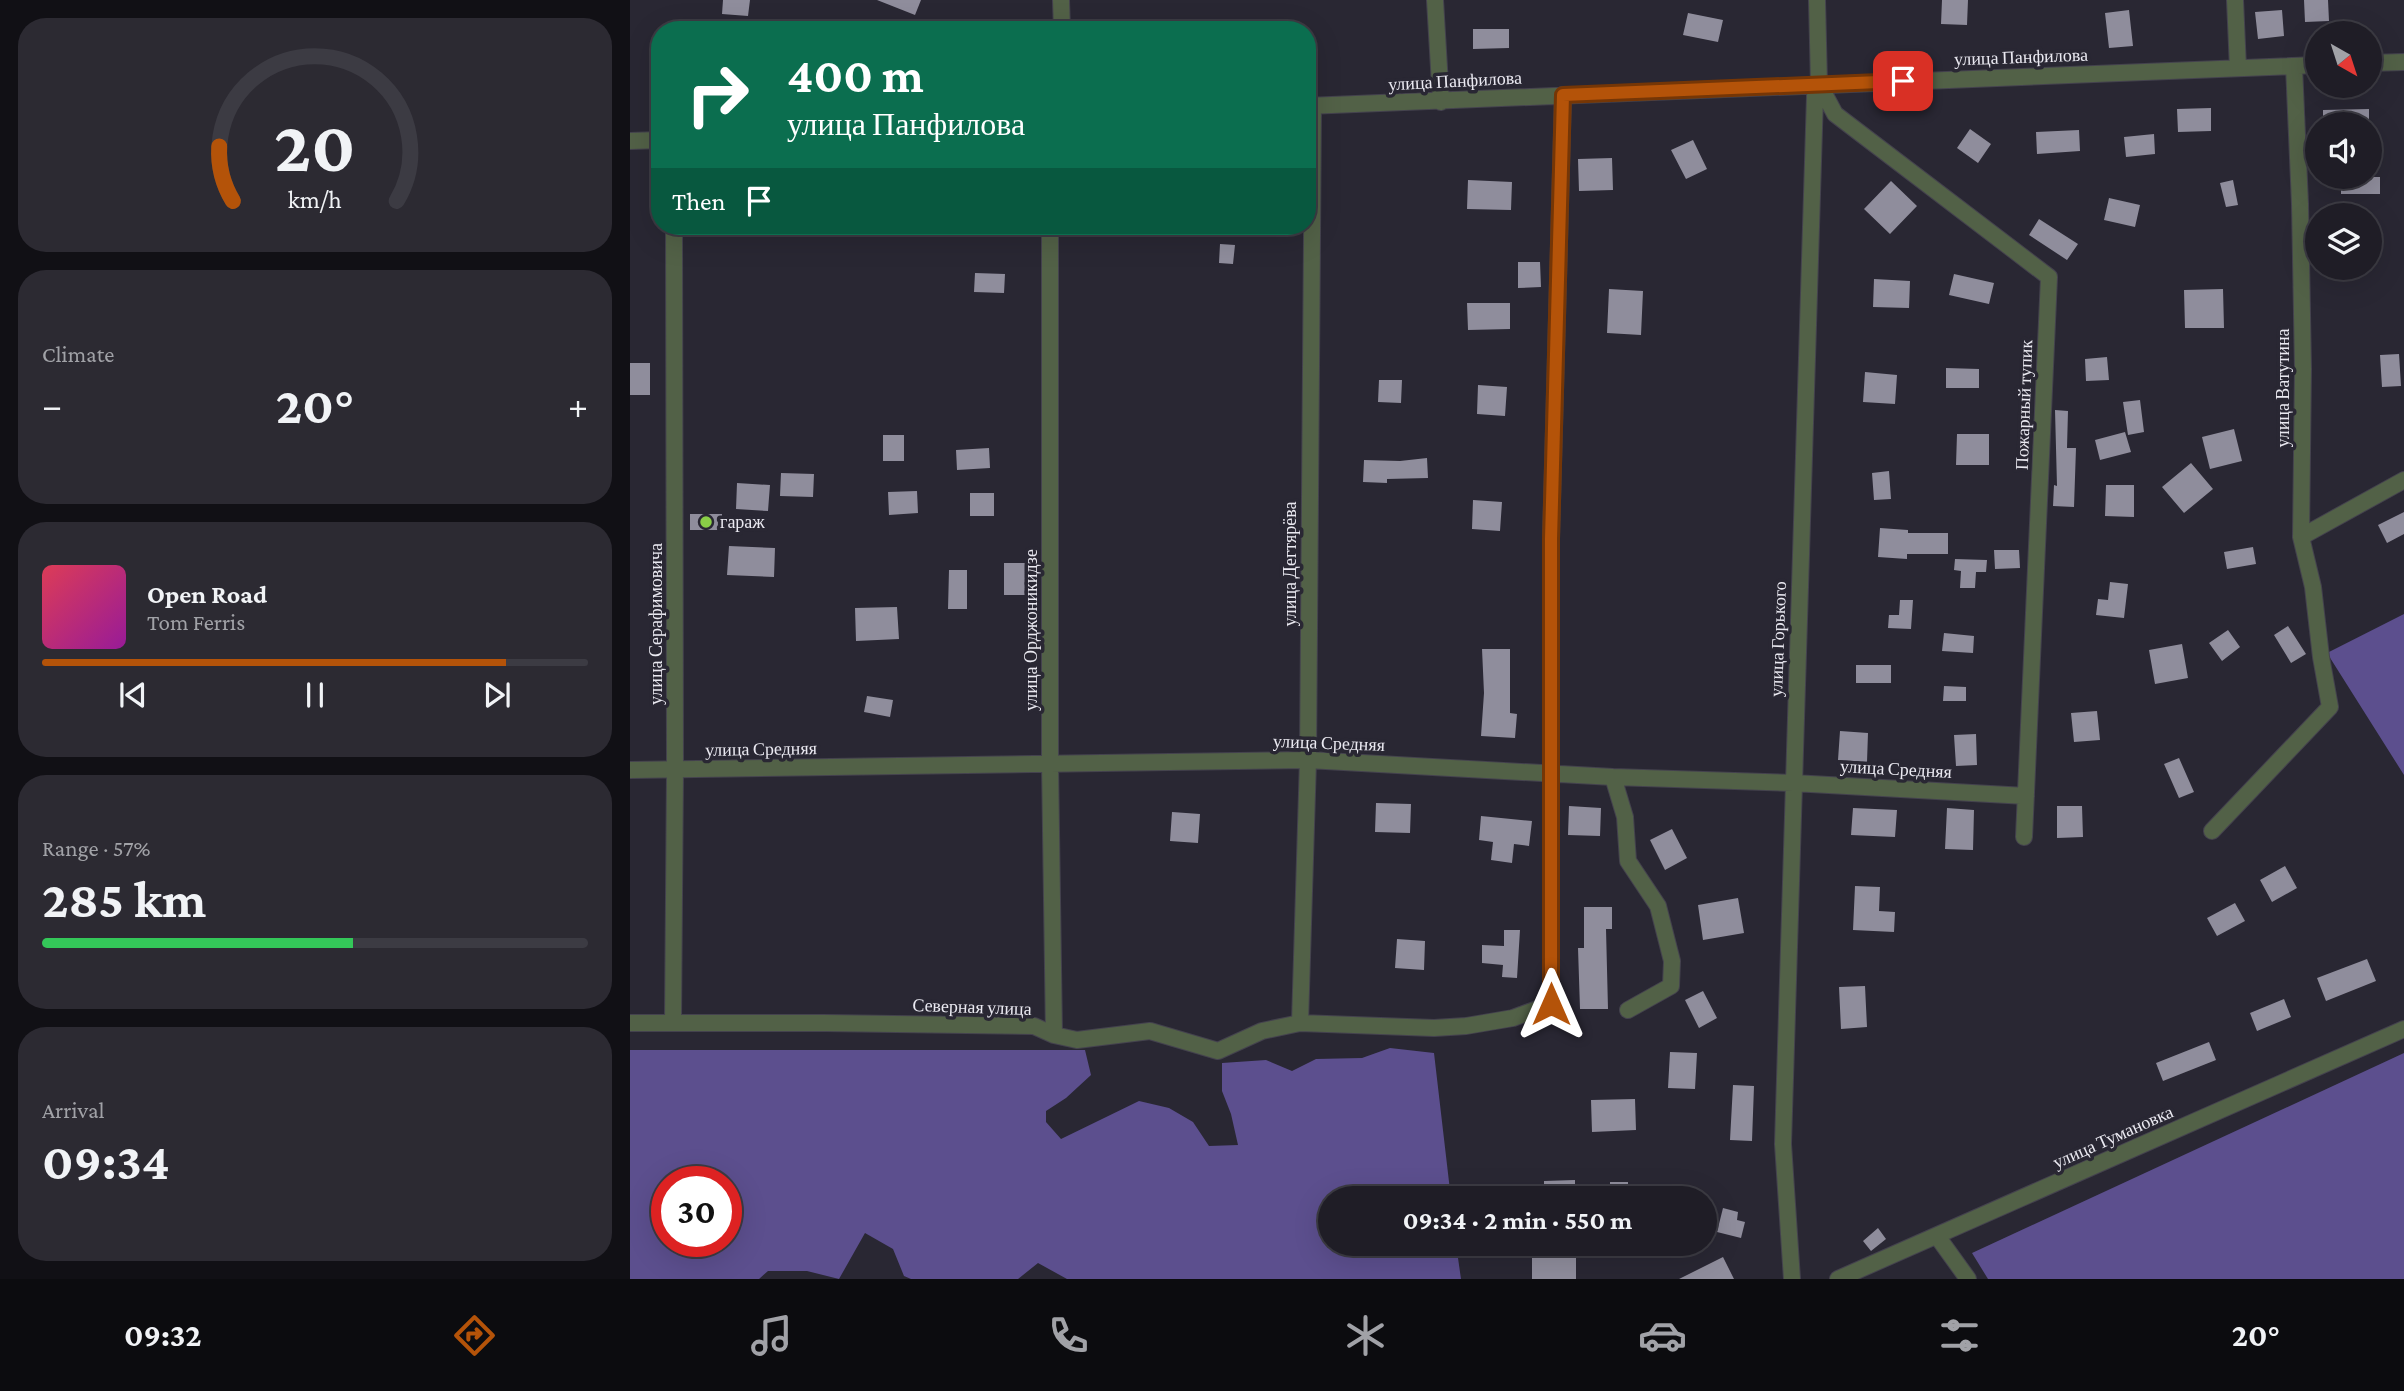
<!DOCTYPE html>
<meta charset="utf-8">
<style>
:root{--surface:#1f1d26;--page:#2c2a32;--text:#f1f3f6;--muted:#a1a2a7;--line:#3c3b43;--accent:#b45309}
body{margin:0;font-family:"Crimson Pro",serif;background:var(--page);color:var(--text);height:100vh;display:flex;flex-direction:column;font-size:26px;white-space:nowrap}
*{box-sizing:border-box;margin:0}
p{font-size:23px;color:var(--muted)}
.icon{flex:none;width:38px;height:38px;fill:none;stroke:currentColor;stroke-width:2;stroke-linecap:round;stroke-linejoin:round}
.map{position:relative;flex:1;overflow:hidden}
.sheet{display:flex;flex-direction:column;gap:18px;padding:18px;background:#111015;width:630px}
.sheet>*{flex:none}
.hud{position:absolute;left:21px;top:21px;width:665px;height:214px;border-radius:28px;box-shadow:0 7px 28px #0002,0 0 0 2px var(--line);background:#0b6e4f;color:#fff;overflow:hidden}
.needle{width:46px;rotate:141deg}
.controls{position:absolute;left:1675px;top:21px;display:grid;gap:14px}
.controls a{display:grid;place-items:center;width:77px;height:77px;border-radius:50%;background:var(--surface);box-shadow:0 7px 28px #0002,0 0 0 2px var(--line);font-size:35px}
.speed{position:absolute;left:21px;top:1166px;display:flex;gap:14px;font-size:35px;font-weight:700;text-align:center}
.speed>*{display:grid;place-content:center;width:91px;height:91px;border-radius:50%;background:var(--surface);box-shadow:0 7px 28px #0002,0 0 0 2px var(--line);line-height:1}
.speed .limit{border:10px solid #d22;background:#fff;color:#111}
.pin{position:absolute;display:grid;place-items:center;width:60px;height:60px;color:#fff;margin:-30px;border-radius:14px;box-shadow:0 4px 10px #0006}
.me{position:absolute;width:77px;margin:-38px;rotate:0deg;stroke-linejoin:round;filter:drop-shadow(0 0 5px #0008)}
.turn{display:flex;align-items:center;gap:24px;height:147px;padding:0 21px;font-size:32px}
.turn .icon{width:91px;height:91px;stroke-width:2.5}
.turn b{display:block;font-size:49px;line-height:60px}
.then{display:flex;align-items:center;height:66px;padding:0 21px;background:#0003;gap:14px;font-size:26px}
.big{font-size:52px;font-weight:700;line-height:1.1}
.sheet .tile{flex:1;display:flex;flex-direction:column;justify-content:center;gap:10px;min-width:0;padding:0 24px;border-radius:28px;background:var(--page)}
.sheet .dial{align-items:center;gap:0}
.dial svg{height:182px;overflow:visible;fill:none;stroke:var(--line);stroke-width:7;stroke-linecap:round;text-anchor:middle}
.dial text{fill:var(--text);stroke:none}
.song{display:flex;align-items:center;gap:21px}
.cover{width:84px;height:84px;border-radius:10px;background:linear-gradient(135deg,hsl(350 70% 55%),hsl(300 70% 35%))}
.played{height:7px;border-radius:4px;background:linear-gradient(90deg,var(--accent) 85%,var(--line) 85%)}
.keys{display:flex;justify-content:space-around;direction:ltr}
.heat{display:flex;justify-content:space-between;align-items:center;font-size:38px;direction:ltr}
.charge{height:10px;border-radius:5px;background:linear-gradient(90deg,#34c759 57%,var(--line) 0)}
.trip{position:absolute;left:688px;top:1186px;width:399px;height:70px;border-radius:35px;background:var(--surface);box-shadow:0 7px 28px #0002,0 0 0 2px var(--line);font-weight:700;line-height:70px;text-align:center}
.tab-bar{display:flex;height:112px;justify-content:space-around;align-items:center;background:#0c0c0f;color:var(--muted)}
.tab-bar .icon{width:49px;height:49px}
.tab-bar .current{color:var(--accent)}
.tab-bar b{font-size:32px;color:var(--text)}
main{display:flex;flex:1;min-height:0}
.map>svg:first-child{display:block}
</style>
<main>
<section class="sheet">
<div class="tile dial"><svg viewBox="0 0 100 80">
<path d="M14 69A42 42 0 1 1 86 69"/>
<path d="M14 69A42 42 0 0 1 8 45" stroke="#b45309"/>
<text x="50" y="56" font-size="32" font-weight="700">20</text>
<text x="50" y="72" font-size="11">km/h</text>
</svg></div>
<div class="tile"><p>Climate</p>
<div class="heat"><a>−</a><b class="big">20°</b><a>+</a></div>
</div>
<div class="tile">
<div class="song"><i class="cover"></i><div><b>Open Road</b><p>Tom Ferris</p></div></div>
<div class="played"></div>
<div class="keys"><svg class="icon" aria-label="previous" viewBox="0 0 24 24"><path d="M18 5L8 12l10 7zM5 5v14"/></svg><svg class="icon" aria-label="pause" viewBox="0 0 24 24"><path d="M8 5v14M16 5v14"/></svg><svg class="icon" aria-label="next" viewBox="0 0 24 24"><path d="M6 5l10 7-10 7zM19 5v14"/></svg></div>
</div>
<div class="tile"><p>Range · 57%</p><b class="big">285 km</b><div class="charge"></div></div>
<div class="tile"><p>Arrival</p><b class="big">09:34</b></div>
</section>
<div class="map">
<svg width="1774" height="1279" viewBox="0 0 1774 1279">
<rect width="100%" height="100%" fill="#292733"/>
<!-- forest -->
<path fill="#5c4f8e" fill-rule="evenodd" d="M1774,614V775L1697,653Z
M760,1048L804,1053L821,1199H700V1244H826L831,1279H437L408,1263L388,1279H281L274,1276L263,1249L235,1233L209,1279L177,1271H138L129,1279H0V1050H455L461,1075L436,1098L416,1111V1122L431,1139L509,1101L539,1108L563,1122L579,1146L608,1145L601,1114L592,1091V1063L636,1060L662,1071L686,1059L732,1058ZM37,1181H96V1241H37Z
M1774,1053V1279H1358L1342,1253Z"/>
<!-- building -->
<path fill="#8f8d9c" d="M93,0H120L118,16L92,14Z
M247,0H291L285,15Z
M1312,0H1338L1337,25L1311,24Z
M1674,0H1698L1699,21L1675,22Z
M1499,10L1503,46L1479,48L1475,13Z
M1652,10L1654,36L1628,39L1625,12Z
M1058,13L1093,20L1088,42L1053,35Z
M843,29H879V48L843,49Z
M1581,108V131L1548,132L1547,109Z
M1739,109V124H1693V110Z
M1340,129L1361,144L1348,163L1327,148Z
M1449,130L1450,151L1407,154L1406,132Z
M1524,134L1525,154L1496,157L1494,137Z
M1063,140L1077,169L1056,179L1041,150Z
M982,158L983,190L949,191L948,159Z
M1711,177H1750V194H1711Z
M838,180L882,182L881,210L837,209Z
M1603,180L1608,205L1596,207L1590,183Z
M1261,181L1287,206L1260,234L1234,209Z
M1479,198L1510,205L1505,227L1474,220Z
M1409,219L1448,244L1437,260L1399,235Z
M590,244L605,245L603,264L589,263Z
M888,262H910L911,287L888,288Z
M345,273L375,274L374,293L344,292Z
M1324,274L1364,283L1359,304L1319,295Z
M1244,279L1280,281L1279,308L1243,307Z
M979,289L1013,291L1011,335L977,333Z
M1593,289L1594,328H1555L1554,290Z
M837,303H880V329L838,330Z
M1769,354L1771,386L1752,387L1750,355Z
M1477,357L1479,380L1456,381L1455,359Z
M0,363H20V395H0Z
M1316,368L1349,369V388H1316Z
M1235,372L1267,375L1265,404L1233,402Z
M749,380H772L771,403L748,402Z
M848,385L877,387L875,416L847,414Z
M1510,400L1514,432L1498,435L1493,402Z
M1425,410L1438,411L1437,448H1446L1444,507L1423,506L1424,485L1427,486Z
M1604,429L1612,461L1580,469L1572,437Z
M1495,432L1501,452L1470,460L1465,440Z
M1327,434H1359V465H1326Z
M253,435H274V461H253Z
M359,448L360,468L327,470L326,450Z
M797,458L798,478L757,479V483L733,482L734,460L770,461Z
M1561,463L1583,489L1554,513L1532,487Z
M1259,471L1261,499L1244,500L1242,473Z
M151,473L184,474L183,497L150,496Z
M107,483L140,485L138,511L106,509Z
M1476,485H1504V517L1475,516Z
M287,491L288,513L259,515L258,492Z
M340,493H364V516H340Z
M843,500L872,502L870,531L842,529Z
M1774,512V534L1757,543L1748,525Z
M60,514H92V530H60Z
M1250,528L1278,530V533H1318V554H1277V559L1248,557Z
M99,546L145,548L144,577L97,575Z
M1623,547L1626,564L1597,569L1594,552Z
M1364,550H1389L1390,568L1365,569Z
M1325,559L1357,560L1356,572H1346L1345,588H1330L1331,571L1324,570Z
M374,563H401V595H374Z
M319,570H337V609H318Z
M1480,582L1498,584L1494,618L1466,615L1468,599L1478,600Z
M1270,600H1283L1281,629L1258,628L1259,615H1269Z
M267,607L269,639L226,641L225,608Z
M1658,626L1676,654L1661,663L1644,635Z
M1598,630L1610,647L1592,661L1579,643Z
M1314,633L1344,636L1343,653L1312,651Z
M1552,644L1558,678L1525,684L1519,650Z
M852,649H880V713L887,714L885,738L851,736L854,693Z
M1226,665H1261V683H1226Z
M1314,686L1336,687V701H1313Z
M237,696L263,700L260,717L234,712Z
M1467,711L1470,740L1444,742L1441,713Z
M1210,731L1238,733L1237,762L1208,760Z
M1346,734L1347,765L1326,766L1324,735Z
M1549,758L1564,792L1549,798L1534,764Z
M746,803L781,804L780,833L745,832Z
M939,806L971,808L970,836L938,835Z
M1427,806H1452L1453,837L1427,838Z
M1223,808L1267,810L1265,837L1221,835Z
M1317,808L1344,810L1343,850L1315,849Z
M542,812L570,814L568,843L540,841Z
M851,816L902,821L899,846L884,844L882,863L861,860L863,842L849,840Z
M1042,829L1057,858L1035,870L1020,840Z
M1655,866L1667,888L1642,902L1630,880Z
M1225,886L1250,887L1249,911L1265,912L1264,932L1223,930Z
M1108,898L1114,933L1073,940L1068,905Z
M1605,903L1615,921L1587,936L1577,918Z
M954,907H982V929H976L978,1009H950L948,948H954Z
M874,930H890L887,978L872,977L873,965L852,963V945L874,946Z
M767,939L795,941L794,970L765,968Z
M1737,959L1746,981L1696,1001L1687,978Z
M1235,986L1237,1027L1211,1029L1209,987Z
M1073,991L1087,1018L1069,1028L1055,1000Z
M1654,999L1661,1017L1627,1031L1620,1013Z
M1579,1042L1586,1060L1533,1081L1526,1063Z
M1040,1052L1067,1053L1065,1089L1038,1088Z
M1103,1085L1124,1086L1122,1141L1100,1140Z
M1005,1099L1006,1130L962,1132L961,1100Z
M945,1180V1199H914V1181Z
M980,1182H998V1199H980Z
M1093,1208L1108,1212L1107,1220L1115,1222L1111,1238L1087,1232Z
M1248,1228L1256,1239L1241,1251L1233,1241Z
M902,1244H946V1279H902Z
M1093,1257L1104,1279H1049Z"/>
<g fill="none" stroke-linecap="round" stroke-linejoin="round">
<defs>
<path id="minor" d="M431,0L432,30
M805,0L811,102
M1605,0L1608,68
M1740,63L1774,62
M1189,84L1205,114L1419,277L1394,837
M677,106L1687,65
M0,141L30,140
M420,226V763L424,1035
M1671,537L1774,480
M0,770L678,760L983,777L1163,783L1396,796
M983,777L995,817L998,861L1028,906L1042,961L1041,986L998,1010
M1582,831L1700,707L1691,657L1683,587L1671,537L1673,369L1670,204L1664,66
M43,1022L45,770L44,226
M0,1023H195L404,1026L424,1035L447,1040L520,1031L588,1051L632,1031L670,1023L804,1028L836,1026L883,1018L921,1004V539L933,95
M670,1023L678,760L683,106
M1307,1236L1338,1279
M1162,1279L1153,1144L1185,96L1189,84L1187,0
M1208,1279L1774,1029"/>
</defs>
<!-- minor casing -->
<use href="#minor" stroke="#44424e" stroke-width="18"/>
<!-- minor -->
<use href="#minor" stroke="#526147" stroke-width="16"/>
</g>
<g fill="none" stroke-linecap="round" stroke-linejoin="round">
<defs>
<path id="route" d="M921,1004V539L933,95L1273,81"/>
</defs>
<!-- route casing -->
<use href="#route" stroke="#753606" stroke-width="18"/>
<!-- route -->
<use href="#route" stroke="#b45309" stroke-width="12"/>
</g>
<!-- markers -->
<circle fill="#8ace47" stroke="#292733" stroke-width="2.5" cx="76" cy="522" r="7"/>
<g text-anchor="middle" stroke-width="7" stroke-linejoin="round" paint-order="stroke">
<!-- street labels -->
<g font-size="18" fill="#eae9f1" stroke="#292733">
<text transform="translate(1391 57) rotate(-2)" y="6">улица Панфилова</text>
<text transform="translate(825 81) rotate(-3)" y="6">улица Панфилова</text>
<text transform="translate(1653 388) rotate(-90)" y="6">улица Ватутина</text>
<text transform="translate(1394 405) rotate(-88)" y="6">Пожарный тупик</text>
<text transform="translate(660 564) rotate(-90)" y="6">улица Дегтярёва</text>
<text transform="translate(26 624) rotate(-90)" y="6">улица Серафимовича</text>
<text transform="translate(401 630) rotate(-90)" y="6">улица Орджоникидзе</text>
<text transform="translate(1148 639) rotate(-88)" y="6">улица Горького</text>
<text transform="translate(699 743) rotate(2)" y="6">улица Средняя</text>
<text transform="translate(131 749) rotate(-1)" y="6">улица Средняя</text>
<text transform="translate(1266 769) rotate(3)" y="6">улица Средняя</text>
<text transform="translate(342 1007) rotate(2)" y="6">Северная улица</text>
<text transform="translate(1483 1137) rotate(-24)" y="6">улица Тумановка</text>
</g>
<!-- poi labels -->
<g font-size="18" fill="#eae9f1" stroke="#292733" text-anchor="start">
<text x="90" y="528">гараж</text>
</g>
</g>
</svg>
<div class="controls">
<a><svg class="needle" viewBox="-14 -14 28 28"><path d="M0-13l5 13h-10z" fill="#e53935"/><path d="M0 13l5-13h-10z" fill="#a1a2a7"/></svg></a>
<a><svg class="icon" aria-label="sound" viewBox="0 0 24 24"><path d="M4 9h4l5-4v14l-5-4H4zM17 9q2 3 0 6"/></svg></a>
<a><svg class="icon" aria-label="layers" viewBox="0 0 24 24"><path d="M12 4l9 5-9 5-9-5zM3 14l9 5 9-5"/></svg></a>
</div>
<div class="speed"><div class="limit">30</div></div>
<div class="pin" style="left:1273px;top:81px;background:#d93025"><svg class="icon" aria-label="arrive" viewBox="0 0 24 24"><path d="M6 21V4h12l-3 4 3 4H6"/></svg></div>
<svg class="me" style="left:921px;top:1004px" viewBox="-20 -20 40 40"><path d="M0-17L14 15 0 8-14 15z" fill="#b45309" stroke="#fff" stroke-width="4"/></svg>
<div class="trip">09:34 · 2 min · 550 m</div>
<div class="hud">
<div class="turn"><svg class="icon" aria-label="right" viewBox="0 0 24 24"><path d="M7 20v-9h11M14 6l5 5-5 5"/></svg><div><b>400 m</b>улица Панфилова</div></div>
<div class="then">Then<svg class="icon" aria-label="arrive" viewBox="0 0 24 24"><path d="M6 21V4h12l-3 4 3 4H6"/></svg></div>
</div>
</div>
</main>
<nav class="tab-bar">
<b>09:32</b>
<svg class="icon current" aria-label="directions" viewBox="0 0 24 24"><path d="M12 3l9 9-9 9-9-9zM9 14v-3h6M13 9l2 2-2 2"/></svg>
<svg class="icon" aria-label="music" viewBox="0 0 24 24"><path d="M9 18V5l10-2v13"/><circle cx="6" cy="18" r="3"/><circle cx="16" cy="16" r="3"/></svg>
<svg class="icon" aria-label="phone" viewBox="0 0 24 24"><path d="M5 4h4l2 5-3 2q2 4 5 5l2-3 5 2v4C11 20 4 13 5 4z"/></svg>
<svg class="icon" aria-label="climate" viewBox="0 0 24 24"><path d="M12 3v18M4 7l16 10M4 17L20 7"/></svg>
<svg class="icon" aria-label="car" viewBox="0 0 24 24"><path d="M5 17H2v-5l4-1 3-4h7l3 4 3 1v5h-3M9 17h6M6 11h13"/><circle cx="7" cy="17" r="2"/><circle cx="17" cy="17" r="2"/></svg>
<svg class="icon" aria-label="filters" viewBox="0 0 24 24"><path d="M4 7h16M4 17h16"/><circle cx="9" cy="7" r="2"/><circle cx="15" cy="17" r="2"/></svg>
<b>20°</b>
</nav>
